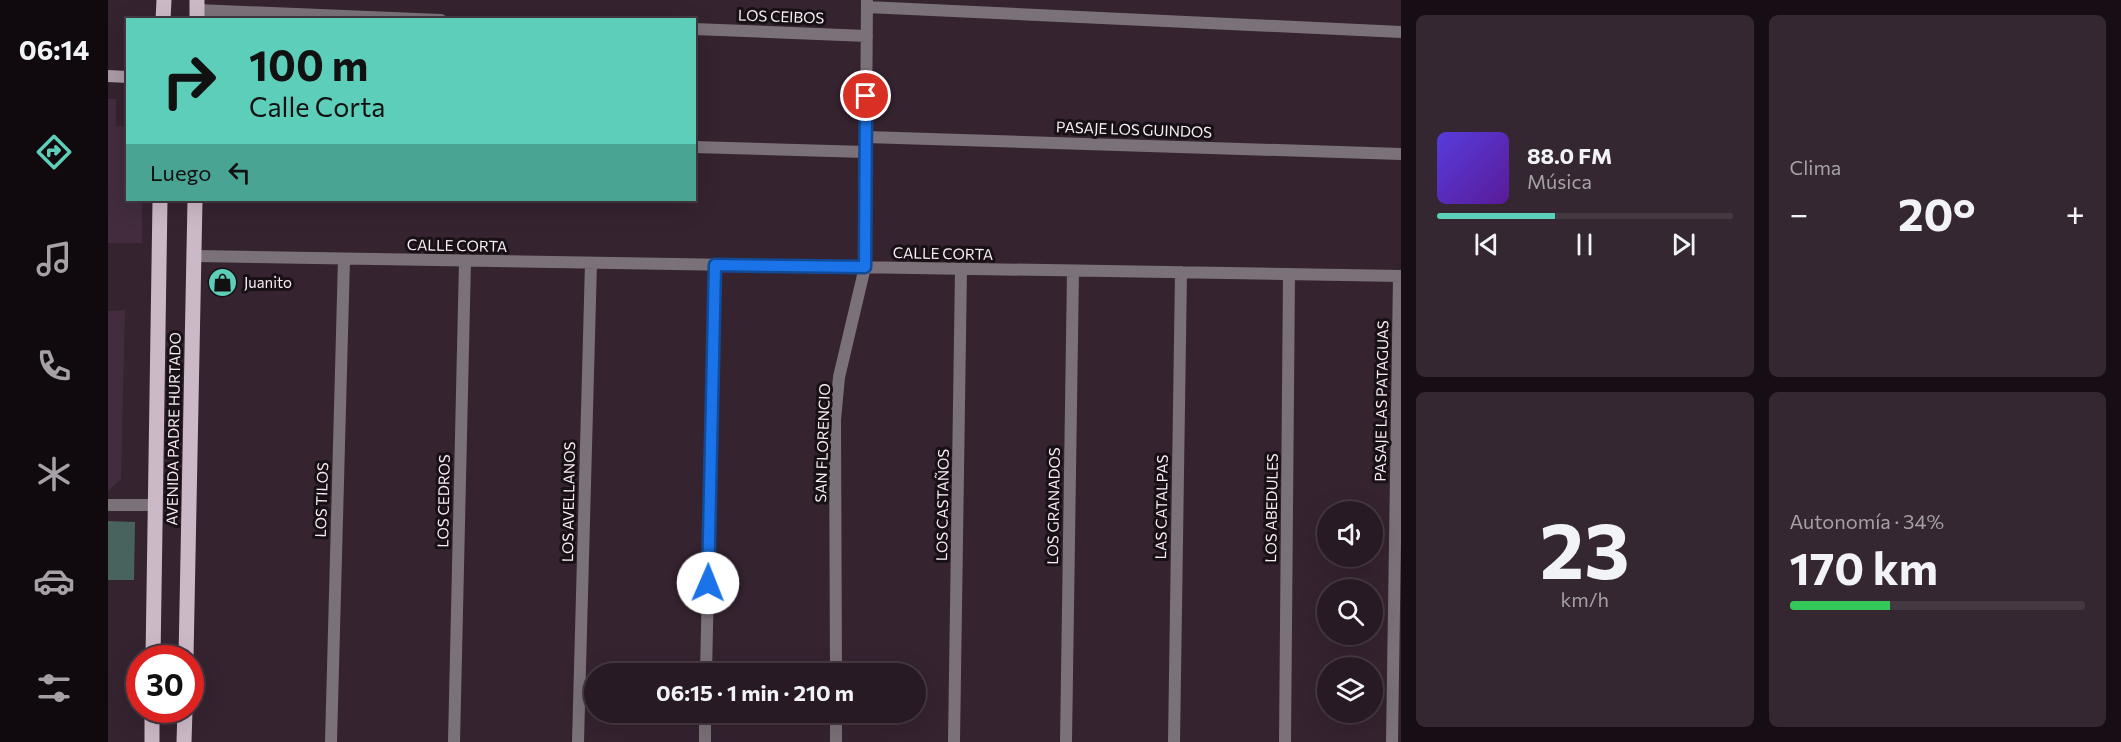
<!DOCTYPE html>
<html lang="es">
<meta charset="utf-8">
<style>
:root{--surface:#281a24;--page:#342731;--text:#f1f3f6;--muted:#a5a1a6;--line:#443841;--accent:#5dceb9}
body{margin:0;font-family:Commissioner,sans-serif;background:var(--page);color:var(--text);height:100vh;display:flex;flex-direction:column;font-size:22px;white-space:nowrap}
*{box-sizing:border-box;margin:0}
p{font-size:20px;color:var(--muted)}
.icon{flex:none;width:33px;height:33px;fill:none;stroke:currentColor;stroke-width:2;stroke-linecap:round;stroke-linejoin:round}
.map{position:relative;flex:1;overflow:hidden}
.sheet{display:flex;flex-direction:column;gap:15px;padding:15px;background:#160e14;width:720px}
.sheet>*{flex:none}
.guide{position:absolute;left:18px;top:18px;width:570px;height:183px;border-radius:0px;box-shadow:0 6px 24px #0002,0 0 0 2px var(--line);background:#5dceb9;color:#111;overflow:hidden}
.fabs{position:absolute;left:1209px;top:501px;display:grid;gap:12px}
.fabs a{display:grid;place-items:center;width:66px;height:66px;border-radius:50%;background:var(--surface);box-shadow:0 6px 24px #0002,0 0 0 2px var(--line);font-size:30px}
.speed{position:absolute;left:18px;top:645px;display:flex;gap:12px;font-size:30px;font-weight:700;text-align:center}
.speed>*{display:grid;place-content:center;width:78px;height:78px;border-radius:50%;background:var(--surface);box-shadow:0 6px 24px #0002,0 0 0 2px var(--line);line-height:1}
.speed .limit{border:9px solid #d22;background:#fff;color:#111}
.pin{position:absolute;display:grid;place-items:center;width:51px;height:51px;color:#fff;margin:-26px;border:3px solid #fff;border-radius:50%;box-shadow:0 2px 6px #0007}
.me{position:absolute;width:66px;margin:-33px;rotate:1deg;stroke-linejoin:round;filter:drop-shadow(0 0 4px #0008)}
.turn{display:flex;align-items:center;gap:21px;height:126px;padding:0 24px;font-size:27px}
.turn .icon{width:78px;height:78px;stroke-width:2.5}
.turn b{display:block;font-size:42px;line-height:51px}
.then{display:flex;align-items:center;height:57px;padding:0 24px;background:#0003;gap:12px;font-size:22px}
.big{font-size:45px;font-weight:700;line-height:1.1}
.sheet .tile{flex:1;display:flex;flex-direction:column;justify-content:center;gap:9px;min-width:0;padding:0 21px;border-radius:9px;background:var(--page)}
.sheet .dial{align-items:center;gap:0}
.dial b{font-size:78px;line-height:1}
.song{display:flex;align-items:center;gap:18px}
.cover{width:72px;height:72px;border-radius:9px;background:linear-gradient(135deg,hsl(250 70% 55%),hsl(270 70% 35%))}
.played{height:6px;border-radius:3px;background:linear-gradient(90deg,var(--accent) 40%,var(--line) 40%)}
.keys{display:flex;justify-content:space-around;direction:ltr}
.heat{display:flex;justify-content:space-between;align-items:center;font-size:33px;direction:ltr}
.charge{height:9px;border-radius:4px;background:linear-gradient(90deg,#34c759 34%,var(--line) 0)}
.sheet .tiles{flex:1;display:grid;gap:15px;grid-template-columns:repeat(2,1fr)}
.trip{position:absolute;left:476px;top:663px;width:342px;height:60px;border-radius:30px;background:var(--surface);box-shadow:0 6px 24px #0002,0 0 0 2px var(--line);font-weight:700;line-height:60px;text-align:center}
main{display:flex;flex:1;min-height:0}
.tab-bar{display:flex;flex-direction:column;width:108px;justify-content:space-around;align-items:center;background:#100a0e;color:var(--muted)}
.tab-bar .icon{width:42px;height:42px}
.tab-bar .current{color:var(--accent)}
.tab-bar b{font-size:27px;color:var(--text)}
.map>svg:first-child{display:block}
</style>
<main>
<nav class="tab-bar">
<b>06:14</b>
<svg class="icon current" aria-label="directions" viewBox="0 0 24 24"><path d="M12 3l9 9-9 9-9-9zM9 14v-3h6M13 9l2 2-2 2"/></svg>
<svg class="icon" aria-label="music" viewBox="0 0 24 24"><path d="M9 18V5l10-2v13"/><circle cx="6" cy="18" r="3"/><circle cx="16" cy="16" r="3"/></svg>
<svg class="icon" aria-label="phone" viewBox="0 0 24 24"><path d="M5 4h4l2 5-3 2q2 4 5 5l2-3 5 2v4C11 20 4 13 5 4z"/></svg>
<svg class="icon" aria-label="climate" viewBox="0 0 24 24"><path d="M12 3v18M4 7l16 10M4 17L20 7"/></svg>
<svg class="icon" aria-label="car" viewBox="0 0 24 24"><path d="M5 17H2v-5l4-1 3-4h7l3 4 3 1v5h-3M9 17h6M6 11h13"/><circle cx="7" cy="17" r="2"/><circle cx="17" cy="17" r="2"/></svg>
<svg class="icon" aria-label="filters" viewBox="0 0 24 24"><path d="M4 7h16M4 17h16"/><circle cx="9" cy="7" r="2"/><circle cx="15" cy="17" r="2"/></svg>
</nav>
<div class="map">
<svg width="1293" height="742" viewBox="0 0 1293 742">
<rect width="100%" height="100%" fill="#352330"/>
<!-- built -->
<path fill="#422c3d" d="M0,99H8V126H19L20,200H34V243H0Z
M17,310L13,479L0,491V311Z"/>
<!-- building -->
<path fill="#48635d" d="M0,521L27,522L26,580H0Z"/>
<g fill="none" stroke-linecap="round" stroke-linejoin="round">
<!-- street -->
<path stroke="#7b7178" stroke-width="12" d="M759,7L1293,32
M89,10L333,20
M586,29L759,36
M758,137L1293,154
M586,147L758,152
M88,256L1293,276
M0,505H47
M598,674L607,265
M728,674L727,420L731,377L757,267L759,0
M223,742L236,259
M346,742L357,261
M470,742L483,263
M597,742V712
M728,742V712
M846,742L853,269
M958,742L965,271
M1066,742L1073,272
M1177,742L1181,274
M1284,742L1291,276"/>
<!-- secondary -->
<path stroke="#a99aa5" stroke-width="12" d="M0,76L20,77"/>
<!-- primary -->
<path stroke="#ccb9c7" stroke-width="15" d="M55,20L56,0
M89,20V0
M45,658L52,200
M78,658L87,200
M44,742V710
M76,742L77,710"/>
</g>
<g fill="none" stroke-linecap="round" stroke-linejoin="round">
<defs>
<path id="route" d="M600,583L607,265L757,267L758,96"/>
</defs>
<!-- route casing -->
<use href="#route" stroke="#114b97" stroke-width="15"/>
<!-- route -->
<use href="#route" stroke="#1a73e8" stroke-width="10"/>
</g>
<!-- icons -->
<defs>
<symbol id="shop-disc" viewBox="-11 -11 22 22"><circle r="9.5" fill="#5dceb9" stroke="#171015"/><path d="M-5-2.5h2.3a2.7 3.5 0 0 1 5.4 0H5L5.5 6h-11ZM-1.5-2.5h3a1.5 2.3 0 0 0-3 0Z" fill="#111"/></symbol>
</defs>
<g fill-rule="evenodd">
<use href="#shop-disc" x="98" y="266" width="33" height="33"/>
</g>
<g text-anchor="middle" stroke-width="6" stroke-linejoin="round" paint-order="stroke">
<!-- street labels -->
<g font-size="15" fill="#f8ecf5" stroke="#171015">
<text transform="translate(673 17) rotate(2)" y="5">LOS CEIBOS</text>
<text transform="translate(1026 130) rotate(2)" y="5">PASAJE LOS GUINDOS</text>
<text transform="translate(349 246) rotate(1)" y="5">CALLE CORTA</text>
<text transform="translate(835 254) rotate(1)" y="5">CALLE CORTA</text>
<text transform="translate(1274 401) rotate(-89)" y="5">PASAJE LAS PATAGUAS</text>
<text transform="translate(66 429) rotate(-89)" y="5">AVENIDA PADRE HURTADO</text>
<text transform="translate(715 443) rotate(-88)" y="5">SAN FLORENCIO</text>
<text transform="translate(214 500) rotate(-88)" y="5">LOS TILOS</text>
<text transform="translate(336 501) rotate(-89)" y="5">LOS CEDROS</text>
<text transform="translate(461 502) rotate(-89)" y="5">LOS AVELLANOS</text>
<text transform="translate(835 505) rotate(-89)" y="5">LOS CASTAÑOS</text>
<text transform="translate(946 506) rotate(-89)" y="5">LOS GRANADOS</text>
<text transform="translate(1054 507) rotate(-89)" y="5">LAS CATALPAS</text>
<text transform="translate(1164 508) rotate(-89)" y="5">LOS ABEDULES</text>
</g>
<!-- poi labels -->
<g font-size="15" fill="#f8ecf5" stroke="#171015" text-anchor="start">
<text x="136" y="288">Juanito</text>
</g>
</g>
</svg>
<div class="fabs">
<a><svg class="icon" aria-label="sound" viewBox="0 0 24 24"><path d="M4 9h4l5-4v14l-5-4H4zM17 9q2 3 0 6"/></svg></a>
<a><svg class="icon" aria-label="search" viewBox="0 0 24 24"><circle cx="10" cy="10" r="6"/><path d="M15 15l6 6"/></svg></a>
<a><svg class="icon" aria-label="layers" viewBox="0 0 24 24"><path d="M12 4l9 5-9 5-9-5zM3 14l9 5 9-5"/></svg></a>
</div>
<div class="speed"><div class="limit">30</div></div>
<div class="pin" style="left:758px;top:96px;background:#d93025"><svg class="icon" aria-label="arrive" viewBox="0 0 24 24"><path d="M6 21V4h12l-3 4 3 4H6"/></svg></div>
<svg class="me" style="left:600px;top:583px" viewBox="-20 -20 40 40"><circle r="19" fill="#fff"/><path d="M0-13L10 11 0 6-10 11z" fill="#1a73e8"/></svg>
<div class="trip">06:15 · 1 min · 210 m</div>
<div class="guide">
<div class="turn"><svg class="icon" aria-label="right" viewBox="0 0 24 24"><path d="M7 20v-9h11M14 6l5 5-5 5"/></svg><div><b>100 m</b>Calle Corta</div></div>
<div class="then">Luego<svg class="icon" aria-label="left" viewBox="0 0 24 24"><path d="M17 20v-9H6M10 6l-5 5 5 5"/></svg></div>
</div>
</div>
<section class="sheet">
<div class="tiles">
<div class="tile">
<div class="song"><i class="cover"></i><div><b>88.0 FM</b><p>Música</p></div></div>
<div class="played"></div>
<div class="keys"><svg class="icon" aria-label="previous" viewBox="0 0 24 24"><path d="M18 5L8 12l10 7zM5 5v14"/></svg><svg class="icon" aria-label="pause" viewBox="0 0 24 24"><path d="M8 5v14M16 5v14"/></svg><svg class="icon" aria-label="next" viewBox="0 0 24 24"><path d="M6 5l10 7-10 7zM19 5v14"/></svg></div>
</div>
<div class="tile"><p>Clima</p>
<div class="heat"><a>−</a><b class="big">20°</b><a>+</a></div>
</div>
<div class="tile dial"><b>23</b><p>km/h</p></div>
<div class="tile"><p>Autonomía · 34%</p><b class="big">170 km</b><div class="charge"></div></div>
</div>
</section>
</main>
